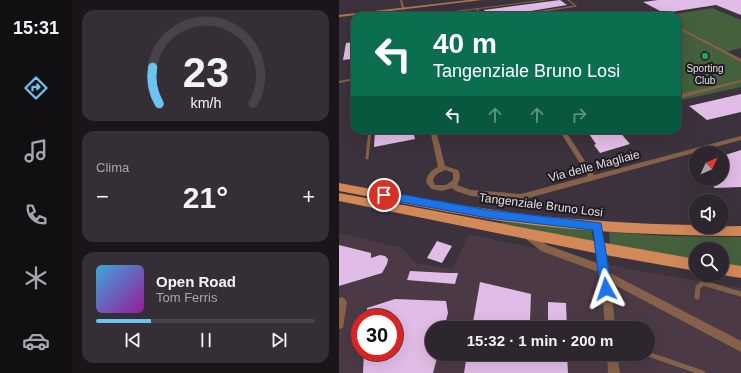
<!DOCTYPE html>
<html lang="it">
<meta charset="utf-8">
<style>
:root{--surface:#2d262e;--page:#352e36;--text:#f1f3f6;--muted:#a7a5aa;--line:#48434a;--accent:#6ac3f1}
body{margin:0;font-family:Arial,sans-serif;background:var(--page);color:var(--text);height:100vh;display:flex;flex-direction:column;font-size:15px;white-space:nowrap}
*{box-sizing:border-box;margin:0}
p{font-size:13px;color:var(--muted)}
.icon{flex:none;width:22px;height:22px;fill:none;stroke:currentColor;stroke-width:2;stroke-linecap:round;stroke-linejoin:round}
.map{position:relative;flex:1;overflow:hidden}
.details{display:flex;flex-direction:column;gap:10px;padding:10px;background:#191519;width:267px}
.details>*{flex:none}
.hud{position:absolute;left:12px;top:12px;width:330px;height:122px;border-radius:12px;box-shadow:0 4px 16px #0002,0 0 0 1px var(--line);background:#0b6e4f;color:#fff;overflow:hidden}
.needle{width:26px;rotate:46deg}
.buttons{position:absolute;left:350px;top:146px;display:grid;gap:8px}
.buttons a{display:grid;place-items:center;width:40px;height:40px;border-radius:50%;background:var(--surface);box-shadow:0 4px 16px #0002,0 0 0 1px var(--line);font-size:20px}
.speed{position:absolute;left:12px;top:309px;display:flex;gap:8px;font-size:20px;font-weight:700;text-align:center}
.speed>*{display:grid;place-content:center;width:52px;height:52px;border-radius:50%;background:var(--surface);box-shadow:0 4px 16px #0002,0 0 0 1px var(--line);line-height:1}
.speed .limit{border:6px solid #d22;background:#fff;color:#111}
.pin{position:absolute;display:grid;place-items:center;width:34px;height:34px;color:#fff;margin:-17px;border:2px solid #fff;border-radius:50%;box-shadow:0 1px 4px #0007}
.me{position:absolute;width:44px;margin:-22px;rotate:355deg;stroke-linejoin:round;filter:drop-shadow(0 0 3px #0008)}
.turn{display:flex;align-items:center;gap:14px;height:84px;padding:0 16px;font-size:18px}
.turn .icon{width:52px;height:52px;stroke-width:2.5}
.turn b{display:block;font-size:28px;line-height:34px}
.lanes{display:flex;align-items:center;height:38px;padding:0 16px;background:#0003;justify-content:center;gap:20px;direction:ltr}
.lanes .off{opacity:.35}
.big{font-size:30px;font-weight:800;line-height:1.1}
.details .widget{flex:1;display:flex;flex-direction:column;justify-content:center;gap:6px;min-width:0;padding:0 14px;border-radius:12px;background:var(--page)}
.details .dial{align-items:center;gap:0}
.dial svg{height:104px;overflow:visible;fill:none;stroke:var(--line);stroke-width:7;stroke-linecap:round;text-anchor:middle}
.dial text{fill:var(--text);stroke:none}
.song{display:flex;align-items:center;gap:12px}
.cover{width:48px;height:48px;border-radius:6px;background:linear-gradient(135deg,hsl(200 70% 55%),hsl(300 70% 35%))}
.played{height:4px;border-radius:2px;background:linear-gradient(90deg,var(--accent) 25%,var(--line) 25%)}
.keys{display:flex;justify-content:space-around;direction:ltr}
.heat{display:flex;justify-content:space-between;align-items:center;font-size:22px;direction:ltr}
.trip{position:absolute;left:86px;top:321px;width:230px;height:40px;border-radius:20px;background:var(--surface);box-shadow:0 4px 16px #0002,0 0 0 1px var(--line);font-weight:800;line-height:40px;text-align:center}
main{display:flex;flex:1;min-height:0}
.dock{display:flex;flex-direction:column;width:72px;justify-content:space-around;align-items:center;background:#120f12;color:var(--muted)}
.dock .icon{width:28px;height:28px}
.dock .selected{color:var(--accent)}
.dock b{font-size:18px;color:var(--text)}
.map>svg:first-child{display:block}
</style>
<main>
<nav class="dock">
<b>15:31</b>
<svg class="icon selected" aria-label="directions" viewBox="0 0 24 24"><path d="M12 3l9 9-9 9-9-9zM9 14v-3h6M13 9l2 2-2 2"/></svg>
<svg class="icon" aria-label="music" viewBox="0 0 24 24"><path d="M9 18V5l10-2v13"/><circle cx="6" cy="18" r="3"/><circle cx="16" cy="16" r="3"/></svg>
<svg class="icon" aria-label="phone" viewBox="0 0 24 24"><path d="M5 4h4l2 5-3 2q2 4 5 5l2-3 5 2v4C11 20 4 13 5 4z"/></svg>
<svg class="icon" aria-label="climate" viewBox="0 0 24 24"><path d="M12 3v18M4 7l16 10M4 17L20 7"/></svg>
<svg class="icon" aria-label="car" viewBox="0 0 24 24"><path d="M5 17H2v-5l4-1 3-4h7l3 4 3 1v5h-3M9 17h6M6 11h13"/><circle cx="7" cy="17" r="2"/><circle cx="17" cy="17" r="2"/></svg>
</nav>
<section class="details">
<div class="widget dial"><svg viewBox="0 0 100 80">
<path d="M14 69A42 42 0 1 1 86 69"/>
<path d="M14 69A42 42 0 0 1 9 41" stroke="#6ac3f1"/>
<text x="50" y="56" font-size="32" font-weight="700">23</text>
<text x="50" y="72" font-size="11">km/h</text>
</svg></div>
<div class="widget"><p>Clima</p>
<div class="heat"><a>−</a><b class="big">21°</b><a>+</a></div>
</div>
<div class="widget">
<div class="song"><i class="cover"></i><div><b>Open Road</b><p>Tom Ferris</p></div></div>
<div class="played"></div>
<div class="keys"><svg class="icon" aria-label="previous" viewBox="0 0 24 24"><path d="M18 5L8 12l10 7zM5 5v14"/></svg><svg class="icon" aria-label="pause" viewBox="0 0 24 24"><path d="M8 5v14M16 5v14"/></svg><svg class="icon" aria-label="next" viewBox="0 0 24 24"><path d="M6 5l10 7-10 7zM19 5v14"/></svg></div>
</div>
</section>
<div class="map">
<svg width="402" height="373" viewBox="0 0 402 373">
<rect width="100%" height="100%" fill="#3c323d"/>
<!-- industrial -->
<path fill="#4b3a46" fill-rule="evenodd" d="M0,233L63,248L77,263L114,269L130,234L295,270L402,288V373H0ZM21,318H55V352H21ZM93,328H309V354H93Z"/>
<!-- green -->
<path fill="#44603d" d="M373,8L402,20V48L387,52L402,60V87L338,101V16H325Z
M164,222L253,231L254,241L161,223Z
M270,232L326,236L402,237V267L383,264V249H357V260L271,244Z"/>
<!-- building -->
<path fill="#e1bce6" d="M221,0L228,5L162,16H149L145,10Z
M319,0H402V15L377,5L325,13L304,2Z
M15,42L12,59L4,60L7,43Z
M402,94V112L368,120L350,106Z
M36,130H74L76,139L35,147Z
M254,130H279L291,144L261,153L255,145L257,144L248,131Z
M402,150V187L376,188L367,179H383V156Z
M98,241L113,246L103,263L88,258Z
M0,245L32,253V258L41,255L46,256L49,259L48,264L43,273L0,286Z
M71,271L109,273H119L116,284L68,280Z
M141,282L192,294L191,321L209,322V302L227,303L228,328H133Z
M56,299L107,301L109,313L105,328H93V354H99L94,373H24L25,352H55V318H28V308Z
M128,354H228L229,373H125Z"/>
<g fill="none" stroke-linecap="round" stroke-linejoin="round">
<!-- lane-far2 -->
<path stroke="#856149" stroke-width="1.5" d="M138,9L143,16
M172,16L237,6L229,0"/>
<!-- lane-far1 -->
<path stroke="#856149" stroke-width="3" d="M28,158L31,130"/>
<!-- lane -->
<path stroke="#856149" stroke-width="5" d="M358,297L359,287L364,283L402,294
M309,354L364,373"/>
<!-- street -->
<path fill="#856149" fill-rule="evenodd" d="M61,0H63L66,10L63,9Z
M202,0H210L86,16H76Z
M338,26L402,59V62L338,28Z
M16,78V80L0,83V81Z
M402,80V82L338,99V95Z
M91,130H97L106,166L119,170C122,175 121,180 118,185L132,190L182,194L249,176L220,130H226L255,175L402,136V140L182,200L132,196L117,191L113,188L103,191L92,189L87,182C88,175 92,170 99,167ZM107,170L114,173V180L107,185H96L94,181C95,175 100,172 107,170Z
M259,223L262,224L263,226L271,273L402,341V352L272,283L276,328H266L262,273L202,251L187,239L186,236L187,233L190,232L193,233L208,245L261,264L255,226L256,224Z
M3,297L6,299L8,302L4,328L0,329V298Z
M268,354H278L281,373H269Z"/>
<!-- secondary -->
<path fill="#b07751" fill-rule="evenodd" d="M130,0H143L0,17V15Z"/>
<!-- primary -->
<path fill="#d28857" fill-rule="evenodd" d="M0,183C50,192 99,202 149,209C218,219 288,224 357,225V227L402,226V236C317,235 232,232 149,219C99,211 50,200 0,191Z
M0,193L261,242L357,259V271L261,254L0,201Z
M383,263L402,266V278L383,275Z"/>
</g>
<!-- route -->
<path fill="#1a73e8" stroke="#114b97" d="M45,191L149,210L262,223L273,289L272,293L267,295L263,293L261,289L254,230L149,218L45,199L41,198L40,195L41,192Z"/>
<!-- markers -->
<circle fill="#2e9e5b" stroke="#201b21" stroke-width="1.5" cx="366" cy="56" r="4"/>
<g text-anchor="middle" stroke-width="4" stroke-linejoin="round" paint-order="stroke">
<!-- far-poi labels -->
<g font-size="10" fill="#e5dfe6" stroke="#201b21">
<text x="366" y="72">Sporting<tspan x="366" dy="12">Club</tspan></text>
</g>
<!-- street labels -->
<g font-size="12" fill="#e5dfe6" stroke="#201b21">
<text transform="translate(255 166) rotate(-15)" y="4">Via delle Magliaie</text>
<text transform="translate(202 205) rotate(7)" y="4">Tangenziale Bruno Losi</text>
</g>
</g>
</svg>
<div class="buttons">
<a><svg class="needle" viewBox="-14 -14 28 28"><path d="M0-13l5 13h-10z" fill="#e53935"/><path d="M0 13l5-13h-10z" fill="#a7a5aa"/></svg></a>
<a><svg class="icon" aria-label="sound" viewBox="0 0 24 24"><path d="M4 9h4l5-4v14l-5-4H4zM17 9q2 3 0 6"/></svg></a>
<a><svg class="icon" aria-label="search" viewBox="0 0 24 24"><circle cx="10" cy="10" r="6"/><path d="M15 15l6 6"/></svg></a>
</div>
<div class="speed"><div class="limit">30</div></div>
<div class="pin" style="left:45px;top:195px;background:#d93025"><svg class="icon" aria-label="arrive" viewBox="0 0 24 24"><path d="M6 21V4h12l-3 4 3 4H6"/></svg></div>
<svg class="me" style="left:267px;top:289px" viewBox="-20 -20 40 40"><path d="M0-17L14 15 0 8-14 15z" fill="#1a73e8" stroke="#fff" stroke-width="4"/></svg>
<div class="trip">15:32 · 1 min · 200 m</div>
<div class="hud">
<div class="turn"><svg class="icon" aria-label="left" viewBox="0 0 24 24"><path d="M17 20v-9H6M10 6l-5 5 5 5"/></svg><div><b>40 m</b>Tangenziale Bruno Losi</div></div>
<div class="lanes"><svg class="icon" aria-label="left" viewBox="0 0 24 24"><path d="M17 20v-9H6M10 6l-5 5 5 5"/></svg><svg class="icon off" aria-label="ahead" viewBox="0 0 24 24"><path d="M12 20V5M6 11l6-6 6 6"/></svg><svg class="icon off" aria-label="ahead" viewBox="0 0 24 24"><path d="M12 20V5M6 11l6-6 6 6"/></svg><svg class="icon off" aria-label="right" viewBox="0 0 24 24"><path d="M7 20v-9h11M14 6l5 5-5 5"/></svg></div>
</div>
</div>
</main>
